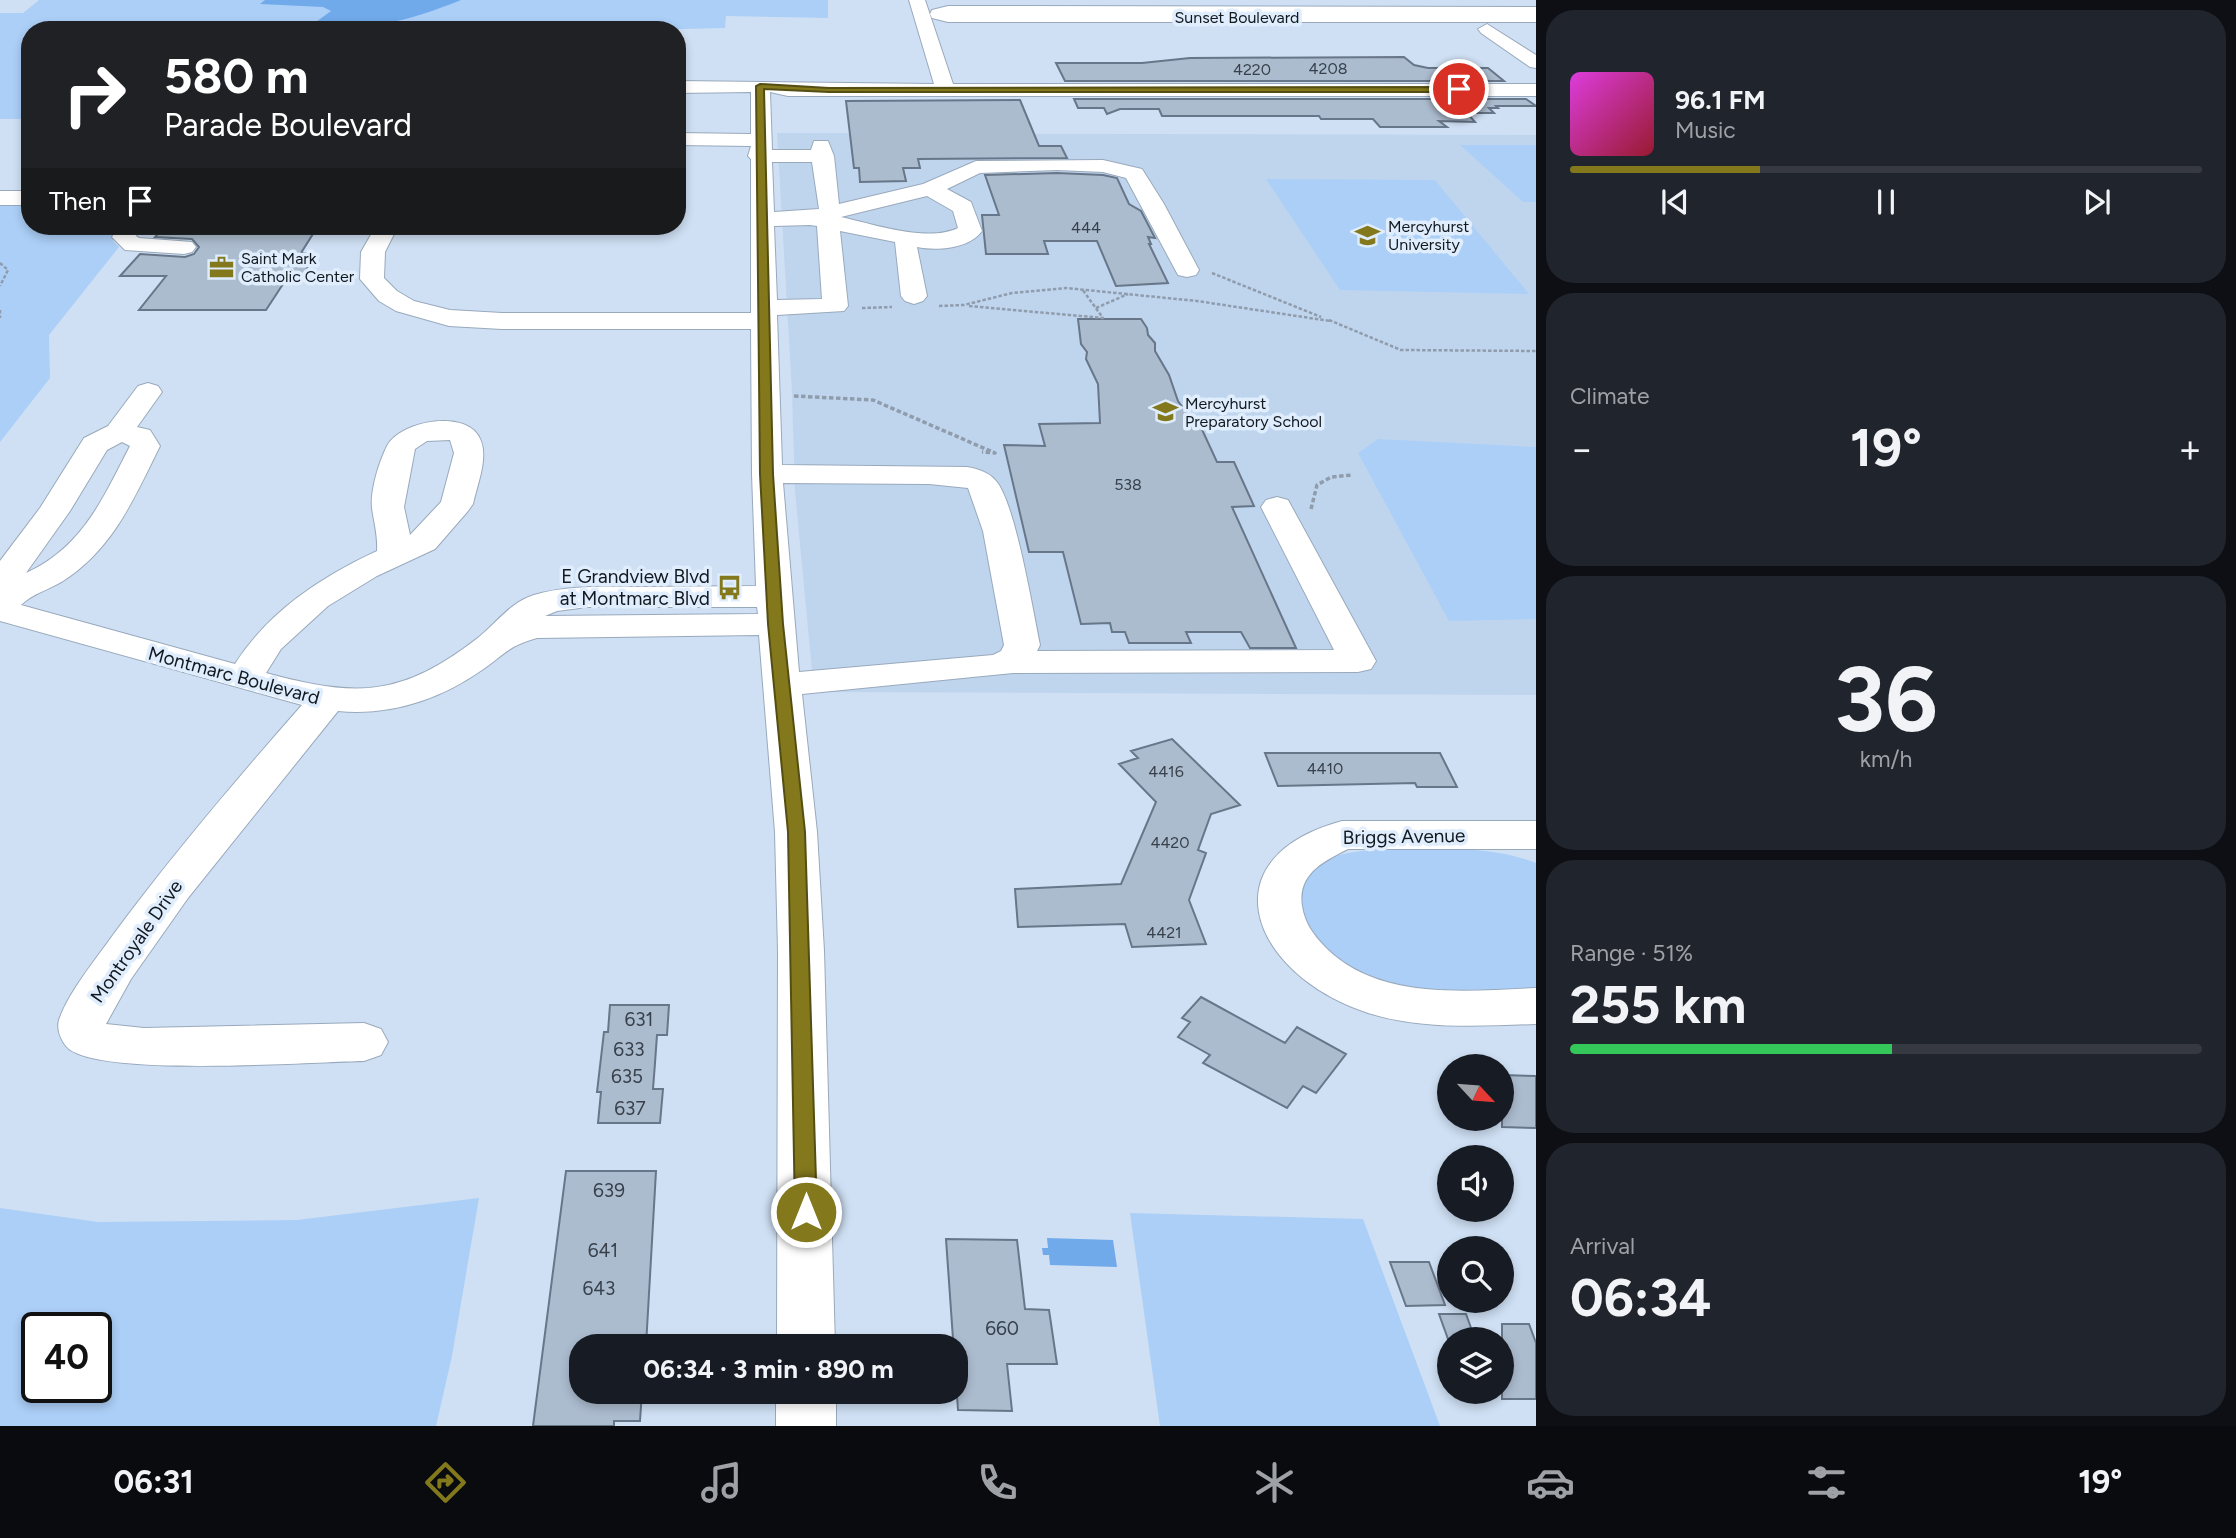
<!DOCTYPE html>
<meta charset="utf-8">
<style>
:root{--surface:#171b24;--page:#20242c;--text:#f1f3f6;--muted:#9ea1a6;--line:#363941;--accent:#83781c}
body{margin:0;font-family:Figtree,sans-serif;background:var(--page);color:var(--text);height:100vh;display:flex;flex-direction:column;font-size:26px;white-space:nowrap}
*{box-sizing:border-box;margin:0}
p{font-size:23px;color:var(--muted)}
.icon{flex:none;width:38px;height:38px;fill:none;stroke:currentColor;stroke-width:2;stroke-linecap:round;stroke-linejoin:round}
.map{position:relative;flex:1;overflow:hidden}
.sheet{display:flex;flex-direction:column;gap:10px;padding:10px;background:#0d0f14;width:700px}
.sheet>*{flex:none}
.guide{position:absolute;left:21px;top:21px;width:665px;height:214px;border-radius:28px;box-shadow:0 4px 10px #0003;background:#202124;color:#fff;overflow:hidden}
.needle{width:46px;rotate:116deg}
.fabs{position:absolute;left:1437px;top:1054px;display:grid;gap:14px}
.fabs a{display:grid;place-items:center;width:77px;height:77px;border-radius:50%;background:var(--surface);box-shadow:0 4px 10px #0003;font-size:35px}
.speed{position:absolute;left:21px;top:1312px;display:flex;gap:14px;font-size:35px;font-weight:700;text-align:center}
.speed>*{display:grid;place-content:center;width:91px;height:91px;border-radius:50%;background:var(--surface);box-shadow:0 4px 10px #0003;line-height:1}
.speed .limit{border:4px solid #111;border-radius:10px;background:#fff;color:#111}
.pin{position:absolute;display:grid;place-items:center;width:60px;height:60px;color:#fff;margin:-30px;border:4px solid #fff;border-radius:50%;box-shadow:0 2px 7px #0007}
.me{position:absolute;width:77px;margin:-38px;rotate:0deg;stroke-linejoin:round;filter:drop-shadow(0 0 5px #0008)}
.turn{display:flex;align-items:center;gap:24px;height:147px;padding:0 28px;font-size:32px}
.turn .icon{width:91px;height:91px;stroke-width:2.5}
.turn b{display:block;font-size:49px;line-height:60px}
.then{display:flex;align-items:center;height:66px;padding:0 28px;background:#0003;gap:14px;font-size:26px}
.big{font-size:52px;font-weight:700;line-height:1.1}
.sheet .card{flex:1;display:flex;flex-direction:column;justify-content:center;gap:10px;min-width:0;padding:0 24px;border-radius:28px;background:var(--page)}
.sheet .dial{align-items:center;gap:0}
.dial b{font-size:91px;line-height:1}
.song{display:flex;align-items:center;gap:21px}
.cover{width:84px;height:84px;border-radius:10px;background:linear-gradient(135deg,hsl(300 70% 55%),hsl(350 70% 35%))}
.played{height:7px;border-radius:4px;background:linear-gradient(90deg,var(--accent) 30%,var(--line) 30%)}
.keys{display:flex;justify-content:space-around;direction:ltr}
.heat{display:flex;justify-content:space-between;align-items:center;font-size:38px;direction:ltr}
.charge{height:10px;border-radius:5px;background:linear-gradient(90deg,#34c759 51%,var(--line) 0)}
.trip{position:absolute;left:569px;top:1334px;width:399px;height:70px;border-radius:28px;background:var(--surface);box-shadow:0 4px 10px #0003;font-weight:700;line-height:70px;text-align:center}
.dock{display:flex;height:112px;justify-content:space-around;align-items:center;background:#090b0e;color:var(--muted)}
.dock .icon{width:49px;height:49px}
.dock .active{color:var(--accent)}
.dock b{font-size:32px;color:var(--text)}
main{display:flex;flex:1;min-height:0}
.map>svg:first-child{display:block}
</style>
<main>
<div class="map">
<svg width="1536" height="1426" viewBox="0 0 1536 1426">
<rect width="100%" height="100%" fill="#cfe0f4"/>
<!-- built -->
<path fill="#bfd5ee" d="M777,133L1536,135V695L814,692L795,492L792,393Z"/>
<!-- green -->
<path fill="#accff7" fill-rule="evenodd" d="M39,0H828V18L726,16L725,28L638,30H30V119H0V13H23Z
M1460,145H1536V202H1523Z
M1266,179L1435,180L1529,294L1340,290Z
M0,201H30V226H122L114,235L113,241L119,247L49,335L50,378L0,442Z
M1378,439L1536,447V619L1449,621L1358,453Z
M1368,850C1423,850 1485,843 1536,863V989C1480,991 1419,996 1366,974C1335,962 1283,918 1305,882C1308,876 1312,868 1317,864C1331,854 1351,853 1368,850Z
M479,1198L452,1356L436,1426H0V1208L98,1222L297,1220ZM37,1328H96V1388H37Z
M1130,1213L1363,1219L1440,1426H1160Z"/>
<!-- water -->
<path fill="#70aaea" d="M265,0H461C407,22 368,30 309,30V27L331,11L323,7L260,4Z
M1047,1238L1113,1240L1117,1267L1050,1265L1049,1255H1043L1042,1248H1048Z"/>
<!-- building -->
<path fill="#acbccf" stroke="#677688" stroke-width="2" d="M1404,57L1414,65L1428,68H1488L1504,81H1065L1056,63H1142L1190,58Z
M1074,99H1526L1536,106H1496L1498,108H1489L1494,113H1467L1475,122L1439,121L1447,127H1380L1373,119H1321L1319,116H1162L1159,109H1120L1107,114L1104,108H1078Z
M1020,100L1039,146H1061L1067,158L918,159L920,168H903L906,181L860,182L859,168H854L846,101Z
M1057,173L1103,175L1117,178L1129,204L1141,211L1155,238L1148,237L1151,244H1149L1168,283L1116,286L1097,241H1044L1048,254H986L982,215H999L985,175Z
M165,226H318L301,253L313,254L303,278H287L266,310H139L166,276H120L140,254L185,257L194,254L199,247L192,239L155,237Z
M1078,319H1141L1147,328L1148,335L1155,343V351L1169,375L1178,401L1194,423H1199L1217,462H1234L1254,506L1232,507L1296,648H1250L1241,632H1186L1191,643H1129L1125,632H1112L1110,623L1081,624L1063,552H1029L1004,445L1045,446L1039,424L1100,423L1098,384L1086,359L1087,352L1081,344Z
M1172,739L1240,805L1211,814L1198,850L1206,853L1189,900L1206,944L1132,947L1125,924L1018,927L1015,889L1121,884L1156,802L1119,764L1138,758L1131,751Z
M1265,753H1440L1457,787H1417L1415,783L1278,786Z
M1201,997L1285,1043L1297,1027L1346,1054L1316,1093L1303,1086L1287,1108L1203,1063L1210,1055L1178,1037L1190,1022L1182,1018Z
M610,1005H669L667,1035H657L655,1063L653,1089H663L660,1123H598L601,1092H597L604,1032H608Z
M1502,1075L1536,1076V1128L1502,1127Z
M566,1171H656L646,1346H581V1391H642L640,1421H614V1426H533Z
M946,1239L1017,1240L1025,1309L1049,1310L1057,1364H1007L1012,1411L958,1410Z
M1390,1262H1429L1445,1305L1406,1306Z
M1439,1314H1466L1475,1339H1448Z
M1502,1324H1529L1536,1343V1399H1502Z"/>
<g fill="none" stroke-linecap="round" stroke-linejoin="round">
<defs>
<path id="minor" d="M909,0H925L953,84H1536V96H788L770,92L772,150H811L814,141H828L834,156L839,204L923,184L976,161L1103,160L1142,169L1164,204L1199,270L1196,275L1187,277L1178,275L1126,178L1103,172L1057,170L980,173L947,189L971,202L982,231C969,249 937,251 917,247L927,296L923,301L914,304L905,301L901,296L895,242L840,231L848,306L844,311L777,315L782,465L967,467C978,469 989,472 996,481C1015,502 1033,611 1040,645L1037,651L1334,650L1261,507L1266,500L1277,497L1288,500L1376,661L1371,669L1358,672L1013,673L802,694L817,832L824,951L835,1346H777L778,951L775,832L759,635L537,638C508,646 505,654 482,670C439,700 390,716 338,711L188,898L131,979L106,1024L144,1028L364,1023L381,1029L388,1042L381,1055L364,1061C310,1062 105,1077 69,1049C62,1043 56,1030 59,1020C68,993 96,959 113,935C172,855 236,780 302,705L0,621V561L40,508L84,438L108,426L138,386L148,383L158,386L162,392L137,427L150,430L160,446C134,498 114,548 63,581C49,590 33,593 21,605L235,664C269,611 321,577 377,551C378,535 374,523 372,508C370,491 379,462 387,446C400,420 470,408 481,441C488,460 477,485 473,504L468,511L435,549L377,576L328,606L281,649L266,673C358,698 402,697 479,637C497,622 511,602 534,595C568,585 604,587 639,587C678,587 717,586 756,586L752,474L751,329H502L449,326L396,311L379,301L360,279L361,252L376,226H398L385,252L384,278L397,291L414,301L450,310L502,313H751V159L748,156L751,146L677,145V133L751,134V92L677,93V81L934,84ZM772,162H812L819,209L774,212ZM927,196L953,211L958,228C928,243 873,224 841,217ZM810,225L817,226L822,299L777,300L774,226ZM450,440L454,453L441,502L410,535L404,507L415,449L427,441ZM122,442L130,446C103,498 83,547 26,573L70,511L107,450ZM783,483L929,484L968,488L983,531L1004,645L1001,651L993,655L799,672ZM757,607L758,614L545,616L557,611L587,607Z
M948,6L1536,7V22H948L932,18L930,14L932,10Z
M1487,24L1536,55V68L1530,67L1481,33L1478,29Z
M0,191H30V205H0Z
M119,226H141L136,236L139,238L192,242L196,247L192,252L184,254L125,250L112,237Z
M1342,821H1536V849H1348C1324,861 1297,874 1302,906C1305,924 1313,934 1325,947C1378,1001 1467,991 1536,988V1024C1476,1026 1409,1031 1352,1007C1249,965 1210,857 1342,821Z
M776,1391H836V1426H776Z"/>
</defs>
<!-- minor casing -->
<use href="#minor" stroke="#99a9bc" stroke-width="2"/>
<!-- path-far1 -->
<path stroke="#8f9cac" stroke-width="2.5" stroke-dasharray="3.5 2" stroke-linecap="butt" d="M0,263L8,270L0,286
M1212,273L1321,317
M939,306L964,305L1012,293L1066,288L1197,301L1330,321
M969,306L1103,318L1082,289
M862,308L892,307
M1096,308L1128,294
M0,310V318
M1329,320L1401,350L1536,351"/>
<!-- path -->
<path stroke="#8f9cac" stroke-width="3.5" stroke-dasharray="4.5 2.5" stroke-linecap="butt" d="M794,396L873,400L995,453L982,452
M1311,509L1317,485L1331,477L1352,475"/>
<!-- minor -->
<use href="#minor" fill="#fff" fill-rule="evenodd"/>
</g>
<!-- route -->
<path fill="#83781c" stroke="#554e12" stroke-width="2" d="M760,84L829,88L1459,87L1463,89L1459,92H829L764,89L773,474L783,624L805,832L817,1212L814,1218L806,1221L798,1218L795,1212L788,832L768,624L760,474L756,86Z"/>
<!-- icons -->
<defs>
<symbol id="university-bare" viewBox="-9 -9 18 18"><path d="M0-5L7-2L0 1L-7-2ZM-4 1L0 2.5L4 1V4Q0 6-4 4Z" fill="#83781c" stroke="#dfedfd" stroke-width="2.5" paint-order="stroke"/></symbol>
<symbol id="office-bare" viewBox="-9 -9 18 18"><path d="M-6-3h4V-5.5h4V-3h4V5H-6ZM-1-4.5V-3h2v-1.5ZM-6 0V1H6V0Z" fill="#83781c" stroke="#dfedfd" stroke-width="2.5" paint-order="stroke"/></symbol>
<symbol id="school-bare" viewBox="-9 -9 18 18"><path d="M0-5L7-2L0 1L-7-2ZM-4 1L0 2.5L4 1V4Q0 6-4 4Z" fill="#83781c" stroke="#dfedfd" stroke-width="2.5" paint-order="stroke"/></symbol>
<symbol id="bus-bare" viewBox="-9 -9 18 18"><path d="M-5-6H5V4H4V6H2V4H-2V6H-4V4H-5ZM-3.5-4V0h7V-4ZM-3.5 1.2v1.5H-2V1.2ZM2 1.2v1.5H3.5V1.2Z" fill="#83781c" stroke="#dfedfd" stroke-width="2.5" paint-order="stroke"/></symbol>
</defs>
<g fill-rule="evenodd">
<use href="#university-bare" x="1350" y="218" width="35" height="35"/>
<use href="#office-bare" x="204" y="250" width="35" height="35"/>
<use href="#school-bare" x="1148" y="394" width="35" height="35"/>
<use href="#bus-bare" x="712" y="570" width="35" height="35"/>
</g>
<g text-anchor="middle" stroke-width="7" stroke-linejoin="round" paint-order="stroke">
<!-- far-street labels -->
<g font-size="16" fill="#12181f" stroke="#dfedfd">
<text x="1237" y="23">Sunset Boulevard</text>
</g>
<!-- number labels -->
<g font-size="16" fill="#38414b">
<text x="1328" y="74">4208</text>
<text x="1252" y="75">4220</text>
<text x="1086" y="233">444</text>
<text x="1128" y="490">538</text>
<text x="1325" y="774">4410</text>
<text x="1166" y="777">4416</text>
<text x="1170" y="848">4420</text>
<text x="1164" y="938">4421</text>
</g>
<!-- far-poi labels -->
<g font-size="16" fill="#12181f" stroke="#dfedfd" text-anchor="start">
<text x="1388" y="232">Mercyhurst<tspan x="1388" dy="18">University</tspan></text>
<text x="241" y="264">Saint Mark<tspan x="241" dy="18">Catholic Center</tspan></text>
<text x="1185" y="409">Mercyhurst<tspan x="1185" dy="18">Preparatory School</tspan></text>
</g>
<!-- poi labels -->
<g font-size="19" fill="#12181f" stroke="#dfedfd" text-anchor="end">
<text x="710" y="583">E Grandview Blvd<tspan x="710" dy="22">at Montmarc Blvd</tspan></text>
</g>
<!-- street labels -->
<g font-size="19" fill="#12181f" stroke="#dfedfd">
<text transform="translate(234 675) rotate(15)" y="7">Montmarc Boulevard</text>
<text transform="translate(1404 836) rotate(-1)" y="7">Briggs Avenue</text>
<text transform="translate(136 941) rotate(-55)" y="7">Montroyale Drive</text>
</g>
<!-- near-number labels -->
<g font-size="19" fill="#38414b">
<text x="639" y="1026">631</text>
<text x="629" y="1056">633</text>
<text x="627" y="1083">635</text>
<text x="630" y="1115">637</text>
<text x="609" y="1197">639</text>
<text x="603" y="1257">641</text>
<text x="599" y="1295">643</text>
<text x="1002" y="1335">660</text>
</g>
</g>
</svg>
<div class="fabs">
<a><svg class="needle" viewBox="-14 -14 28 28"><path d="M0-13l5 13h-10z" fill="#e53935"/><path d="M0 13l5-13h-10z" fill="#9ea1a6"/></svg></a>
<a><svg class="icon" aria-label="sound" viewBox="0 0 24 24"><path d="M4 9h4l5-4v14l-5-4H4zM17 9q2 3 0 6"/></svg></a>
<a><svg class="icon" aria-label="search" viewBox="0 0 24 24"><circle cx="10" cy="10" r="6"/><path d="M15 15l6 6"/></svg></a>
<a><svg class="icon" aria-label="layers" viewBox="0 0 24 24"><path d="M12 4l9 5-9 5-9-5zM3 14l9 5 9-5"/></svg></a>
</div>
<div class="speed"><div class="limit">40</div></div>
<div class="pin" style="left:1459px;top:89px;background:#d93025"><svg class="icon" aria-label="arrive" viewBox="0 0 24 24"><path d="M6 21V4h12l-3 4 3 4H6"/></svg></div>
<svg class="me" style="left:806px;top:1212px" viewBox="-20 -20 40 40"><circle r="17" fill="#83781c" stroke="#fff" stroke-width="3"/><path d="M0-11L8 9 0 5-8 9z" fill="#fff"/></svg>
<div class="trip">06:34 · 3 min · 890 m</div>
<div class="guide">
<div class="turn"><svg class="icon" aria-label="right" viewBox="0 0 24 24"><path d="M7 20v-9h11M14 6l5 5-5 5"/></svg><div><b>580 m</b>Parade Boulevard</div></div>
<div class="then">Then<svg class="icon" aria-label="arrive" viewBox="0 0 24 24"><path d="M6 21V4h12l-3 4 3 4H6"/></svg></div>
</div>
</div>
<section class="sheet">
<div class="card">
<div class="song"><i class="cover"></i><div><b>96.1 FM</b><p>Music</p></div></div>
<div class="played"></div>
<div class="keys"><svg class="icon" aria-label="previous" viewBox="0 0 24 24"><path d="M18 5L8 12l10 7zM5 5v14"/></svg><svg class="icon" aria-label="pause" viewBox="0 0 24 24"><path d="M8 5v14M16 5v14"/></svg><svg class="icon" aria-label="next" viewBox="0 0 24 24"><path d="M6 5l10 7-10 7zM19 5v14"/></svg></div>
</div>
<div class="card"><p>Climate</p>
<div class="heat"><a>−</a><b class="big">19°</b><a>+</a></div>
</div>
<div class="card dial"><b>36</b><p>km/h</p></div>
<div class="card"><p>Range · 51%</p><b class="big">255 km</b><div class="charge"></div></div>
<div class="card"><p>Arrival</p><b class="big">06:34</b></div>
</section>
</main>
<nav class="dock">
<b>06:31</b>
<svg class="icon active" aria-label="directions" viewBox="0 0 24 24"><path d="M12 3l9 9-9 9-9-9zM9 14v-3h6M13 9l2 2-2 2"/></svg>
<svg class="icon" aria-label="music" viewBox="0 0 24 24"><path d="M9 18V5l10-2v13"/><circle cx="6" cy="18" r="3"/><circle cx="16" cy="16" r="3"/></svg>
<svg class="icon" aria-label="phone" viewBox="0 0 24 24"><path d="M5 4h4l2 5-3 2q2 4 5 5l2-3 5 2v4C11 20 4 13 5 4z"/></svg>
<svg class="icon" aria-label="climate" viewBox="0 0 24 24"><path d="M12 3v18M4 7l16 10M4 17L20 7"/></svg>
<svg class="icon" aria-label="car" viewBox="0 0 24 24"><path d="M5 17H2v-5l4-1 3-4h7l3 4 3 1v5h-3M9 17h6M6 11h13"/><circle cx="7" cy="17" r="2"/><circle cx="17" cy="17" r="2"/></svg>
<svg class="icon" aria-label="filters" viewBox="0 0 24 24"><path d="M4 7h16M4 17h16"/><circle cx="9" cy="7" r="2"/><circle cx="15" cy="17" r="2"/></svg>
<b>19°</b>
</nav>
